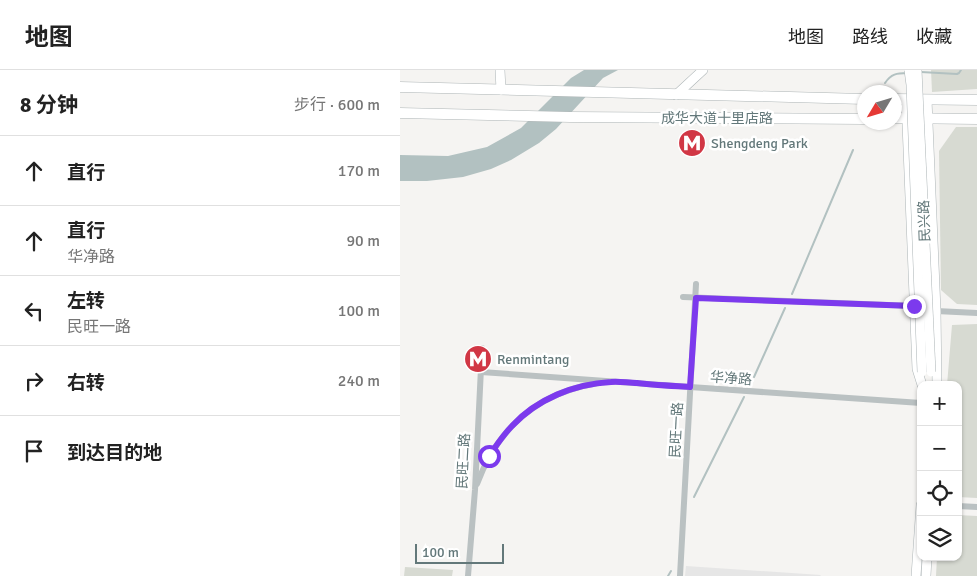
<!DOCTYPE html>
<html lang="zh">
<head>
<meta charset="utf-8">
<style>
	body { margin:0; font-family:Signika,"Noto Sans SC",sans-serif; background:#f2f2f2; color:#222 }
	.controls { position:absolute; right:15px; bottom:15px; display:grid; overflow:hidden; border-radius:10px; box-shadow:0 1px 4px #0004 }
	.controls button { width:45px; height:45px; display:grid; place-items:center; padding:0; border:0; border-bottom:1px solid #e0e0e0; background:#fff; color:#222; font:25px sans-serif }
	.compass { position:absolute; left:457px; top:15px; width:45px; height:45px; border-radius:50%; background:#fff; box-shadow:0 1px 4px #0004; rotate:232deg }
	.scale { position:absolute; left:15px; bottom:12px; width:89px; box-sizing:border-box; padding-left:5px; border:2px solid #63787a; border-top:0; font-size:14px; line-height:18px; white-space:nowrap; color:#63787a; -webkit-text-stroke:4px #fff; paint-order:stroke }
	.stop { position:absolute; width:15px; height:15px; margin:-11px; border:4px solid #7c3aed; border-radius:50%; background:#fff }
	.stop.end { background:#7c3aed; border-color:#fff; box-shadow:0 1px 5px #0008 }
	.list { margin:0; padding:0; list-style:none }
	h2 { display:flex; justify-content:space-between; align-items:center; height:65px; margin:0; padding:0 20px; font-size:21px }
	h2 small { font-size:16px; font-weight:400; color:#767676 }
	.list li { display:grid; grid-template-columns:32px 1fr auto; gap:15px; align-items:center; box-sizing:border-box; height:70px; padding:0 20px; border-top:1px solid #e0e0e0 }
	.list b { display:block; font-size:19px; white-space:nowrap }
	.list p { margin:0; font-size:16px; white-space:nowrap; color:#767676 }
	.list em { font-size:16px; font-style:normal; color:#767676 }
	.icon { flex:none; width:28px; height:28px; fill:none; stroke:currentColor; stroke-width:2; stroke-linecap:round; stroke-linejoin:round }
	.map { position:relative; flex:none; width:577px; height:506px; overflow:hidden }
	header { display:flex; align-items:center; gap:30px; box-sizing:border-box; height:70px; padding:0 25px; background:#fff; border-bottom:1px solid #e0e0e0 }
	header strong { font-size:24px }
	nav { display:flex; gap:28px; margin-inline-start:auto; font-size:18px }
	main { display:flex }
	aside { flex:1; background:#fff }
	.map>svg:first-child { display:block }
	.built { fill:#e6e6e6 }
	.green { fill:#d7dad2 }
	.water { fill:#b2c1c1 }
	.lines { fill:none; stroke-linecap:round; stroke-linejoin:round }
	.stream { stroke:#b2c1c1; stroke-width:2 }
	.secondary-casing { stroke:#adb5b7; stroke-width:10 }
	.primary-casing { stroke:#aeb5b6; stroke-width:11 }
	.street { stroke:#bac1c2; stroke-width:6 }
	.secondary { stroke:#fff; stroke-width:9 }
	.primary { stroke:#fff; stroke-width:10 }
	.secondary-bridge-casing { stroke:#adb5b7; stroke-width:10; stroke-linecap:butt }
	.secondary-bridge { stroke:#fff; stroke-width:9 }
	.route { stroke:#7c3aed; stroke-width:6 }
	.labels { text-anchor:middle; stroke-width:5; stroke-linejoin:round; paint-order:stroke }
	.street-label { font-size:14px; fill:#63787a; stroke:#fff }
	.poi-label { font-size:14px; fill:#63787a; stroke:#fff; text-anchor:start }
</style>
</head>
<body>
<header>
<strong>地图</strong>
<nav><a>地图</a><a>路线</a><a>收藏</a></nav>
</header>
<main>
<aside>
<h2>8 分钟<small>步行 · 600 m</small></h2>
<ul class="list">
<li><svg class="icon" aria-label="ahead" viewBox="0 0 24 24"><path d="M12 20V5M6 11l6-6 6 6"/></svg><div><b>直行</b></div><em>170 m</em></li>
<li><svg class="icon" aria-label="ahead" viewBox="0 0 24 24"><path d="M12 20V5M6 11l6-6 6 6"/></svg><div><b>直行</b><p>华净路</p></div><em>90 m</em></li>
<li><svg class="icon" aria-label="left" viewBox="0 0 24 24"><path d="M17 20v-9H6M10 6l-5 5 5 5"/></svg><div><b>左转</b><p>民旺一路</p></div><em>100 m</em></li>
<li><svg class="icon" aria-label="right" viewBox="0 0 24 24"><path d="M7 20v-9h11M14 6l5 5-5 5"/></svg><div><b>右转</b></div><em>240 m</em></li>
<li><svg class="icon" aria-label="arrive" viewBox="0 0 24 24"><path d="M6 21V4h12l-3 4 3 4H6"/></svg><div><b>到达目的地</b></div></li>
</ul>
</aside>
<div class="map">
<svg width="577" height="506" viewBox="0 0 577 506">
	<rect width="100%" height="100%" fill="#f5f4f2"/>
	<!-- built -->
	<path class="built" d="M286,496L421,505L420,506H285Z"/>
	<!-- green -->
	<g class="green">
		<path d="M531,0H577V19L532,22Z"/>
		<path d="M556,57H577V235L557,234L541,220L539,81Z"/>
		<path d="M577,254V428L558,427V315H547L552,255Z"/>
		<path d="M558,445L577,446V506H536L537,487H558Z"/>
		<path d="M5,497L53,500L52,506H4Z"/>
	</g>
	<!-- water -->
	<path class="water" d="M184,0H218L203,8L156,59L139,73L111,90L91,99L63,107L27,111H0V85L48,86L87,77L121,58L171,8Z"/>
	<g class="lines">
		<!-- stream -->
		<g class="stream">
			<path d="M521,2L557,4L559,3L561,0"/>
			<path d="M485,13C491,4 497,3 507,3"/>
			<path d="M392,224L453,80"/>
			<path d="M354,307L385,238"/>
			<path d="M294,427L344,327"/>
			<path d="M268,506L271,501"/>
		</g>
		<!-- secondary casing -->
		<g class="secondary-casing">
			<g id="secondary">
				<path d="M100,0L101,20"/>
				<path d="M276,25L303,0"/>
				<path d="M506,29L517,299L522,315"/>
				<path d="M527,30L536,241L537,315"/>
				<path d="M516,506L521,435"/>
				<path d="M526,506L527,487"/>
			</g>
		</g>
		<!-- primary casing -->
		<g class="primary-casing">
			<g id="primary">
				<path d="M0,17L464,29"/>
				<path d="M494,29L577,30"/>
				<path d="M0,43L170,47L464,49"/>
				<path d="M494,48L577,49"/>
			</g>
		</g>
		<!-- street -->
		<g class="street">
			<path d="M283,227L514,236"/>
			<path d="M536,241L577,243"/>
			<path d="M81,302L290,317L521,333"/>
			<path d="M77,414C98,357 139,322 199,313"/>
			<path d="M558,436L577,437"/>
			<path d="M68,506L75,420L82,278"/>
			<path d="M280,506L296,214"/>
		</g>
		<!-- secondary -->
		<use href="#secondary" class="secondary"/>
		<!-- primary -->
		<use href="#primary" class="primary"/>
		<!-- secondary-bridge casing -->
		<g class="secondary-bridge-casing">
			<g id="secondary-bridge">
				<path d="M509,0L511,15L522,302"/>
				<path d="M517,0L531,302"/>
			</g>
		</g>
		<!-- secondary-bridge -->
		<use href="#secondary-bridge" class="secondary-bridge"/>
	</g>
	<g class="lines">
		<!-- route -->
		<path class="route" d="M89,386C96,376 103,365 112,356C137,329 174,314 211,312C219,311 228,313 237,313C255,315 273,316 290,317L296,228L514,236"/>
	</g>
	<!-- icons -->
	<defs>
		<g id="metro-disc" transform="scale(1.4375)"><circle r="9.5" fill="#d13745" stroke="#fff"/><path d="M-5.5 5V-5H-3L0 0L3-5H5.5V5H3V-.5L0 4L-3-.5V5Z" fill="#fff"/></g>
	</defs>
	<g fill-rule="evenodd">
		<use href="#metro-disc" x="292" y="73"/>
		<use href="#metro-disc" x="78" y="289"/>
	</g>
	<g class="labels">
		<!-- street labels -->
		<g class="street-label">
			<text x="317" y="53">成华大道十里店路</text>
			<text transform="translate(524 151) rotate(-92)" y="5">民兴路</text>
			<text transform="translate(331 308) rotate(4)" y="5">华净路</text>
			<text transform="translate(276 360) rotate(-87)" y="5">民旺一路</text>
			<text transform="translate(63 391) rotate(-87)" y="5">民旺二路</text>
		</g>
		<!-- poi labels -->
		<g class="poi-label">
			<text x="311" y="78">Shengdeng Park</text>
			<text x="97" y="294">Renmintang</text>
		</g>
	</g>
</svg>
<div class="controls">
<button>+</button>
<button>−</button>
<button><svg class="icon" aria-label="locate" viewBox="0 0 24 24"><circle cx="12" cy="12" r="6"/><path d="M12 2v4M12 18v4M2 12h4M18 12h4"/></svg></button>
<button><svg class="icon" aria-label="layers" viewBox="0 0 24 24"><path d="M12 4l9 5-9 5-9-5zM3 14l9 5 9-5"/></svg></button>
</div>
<svg class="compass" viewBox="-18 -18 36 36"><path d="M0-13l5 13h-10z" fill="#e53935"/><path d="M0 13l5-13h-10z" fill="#767676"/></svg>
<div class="scale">100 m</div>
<div class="stop" style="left:89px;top:386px"></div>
<div class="stop end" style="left:514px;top:236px"></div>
</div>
</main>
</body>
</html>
